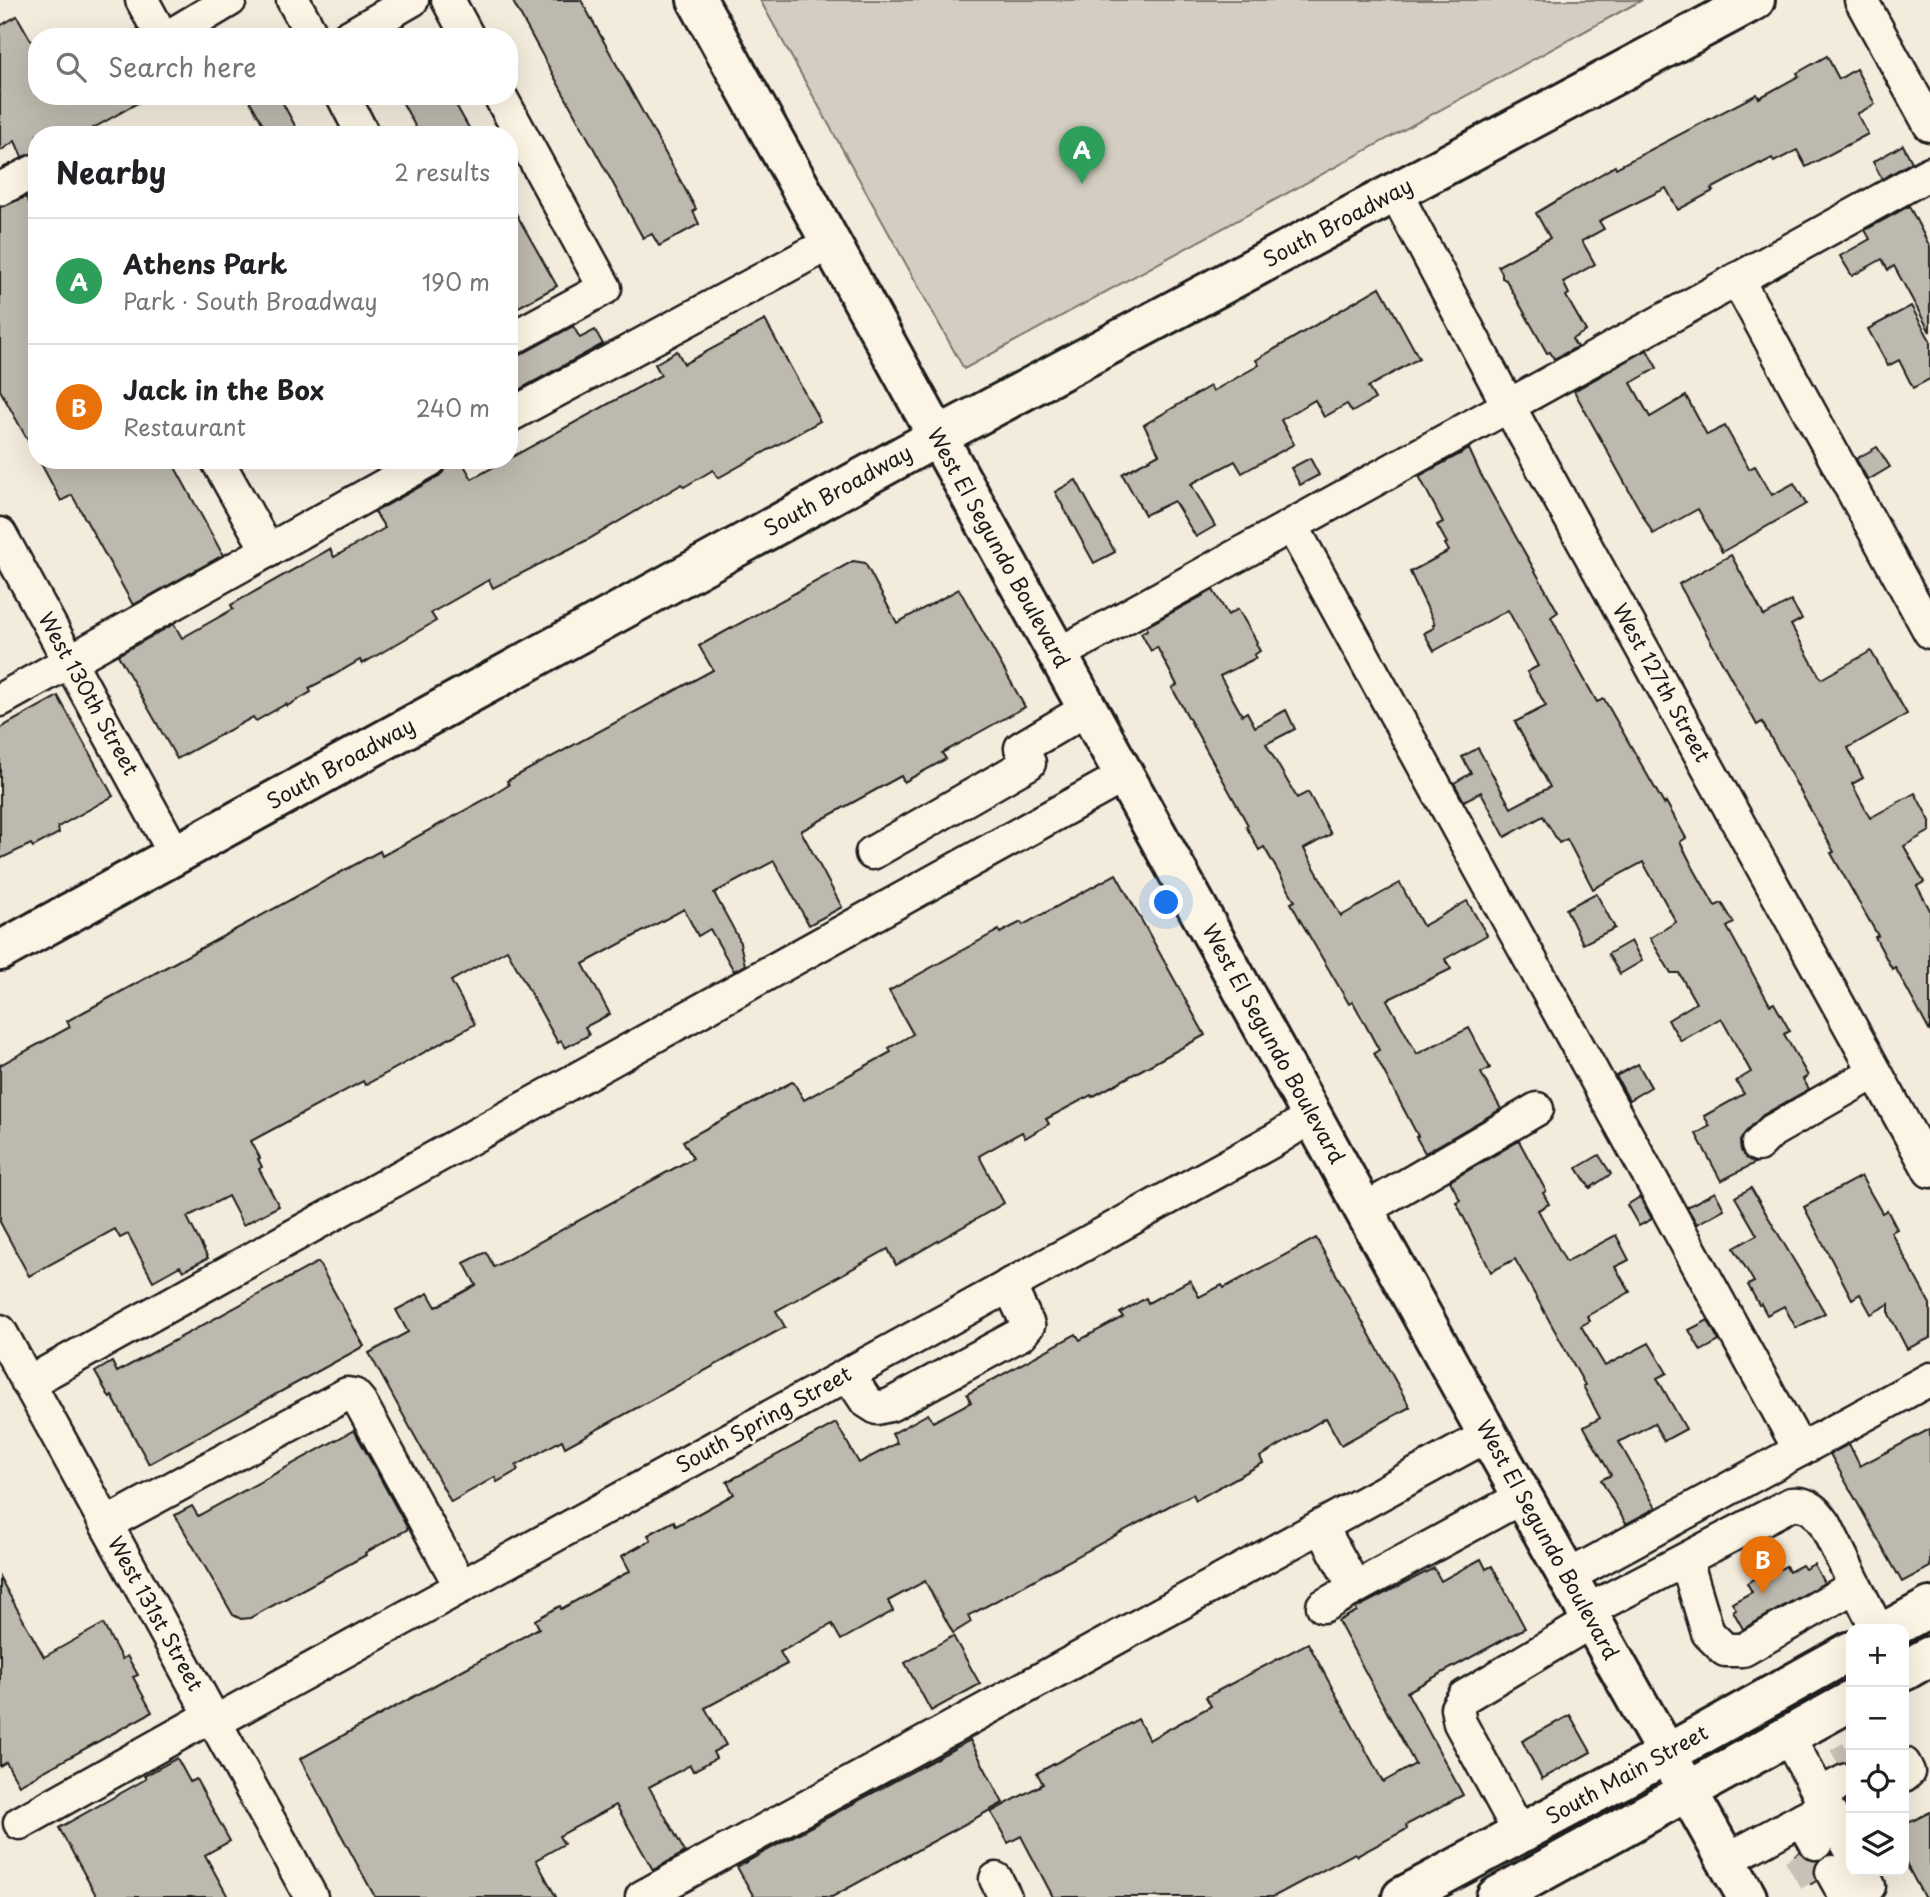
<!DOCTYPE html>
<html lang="en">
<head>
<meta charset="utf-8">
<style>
	body { margin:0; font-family:"Playpen Sans",sans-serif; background:#f6f6f6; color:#202124 }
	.controls { position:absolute; right:21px; bottom:21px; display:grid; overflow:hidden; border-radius:14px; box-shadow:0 7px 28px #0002 }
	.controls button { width:63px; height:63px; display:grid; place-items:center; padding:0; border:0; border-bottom:2px solid #e0e0e0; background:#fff; color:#202124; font:35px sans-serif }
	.you { position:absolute; left:1167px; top:903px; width:24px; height:24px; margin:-18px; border:5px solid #fff; border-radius:50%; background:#1a73e8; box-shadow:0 0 0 10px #1a73e833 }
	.badge { display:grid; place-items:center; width:46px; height:46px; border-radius:50%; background:#0f766e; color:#fff; font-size:23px; font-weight:700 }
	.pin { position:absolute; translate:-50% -58px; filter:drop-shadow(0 2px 4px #0008) }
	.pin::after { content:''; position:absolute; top:37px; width:24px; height:21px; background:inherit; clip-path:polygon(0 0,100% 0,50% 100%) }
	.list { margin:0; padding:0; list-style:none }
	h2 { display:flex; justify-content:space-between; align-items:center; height:91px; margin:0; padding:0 28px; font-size:30px }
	h2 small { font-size:23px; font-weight:400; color:#757577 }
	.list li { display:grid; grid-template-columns:46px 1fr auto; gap:21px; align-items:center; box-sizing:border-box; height:126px; padding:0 28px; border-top:2px solid #e0e0e0 }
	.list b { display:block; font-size:26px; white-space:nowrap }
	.list p { margin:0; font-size:23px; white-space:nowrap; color:#757577 }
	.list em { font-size:23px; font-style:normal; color:#757577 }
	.icon { flex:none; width:38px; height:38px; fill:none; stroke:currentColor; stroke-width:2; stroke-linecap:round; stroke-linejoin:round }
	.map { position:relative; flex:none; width:1930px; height:1897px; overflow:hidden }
	.search { position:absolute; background:#fff; box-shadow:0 7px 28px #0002; left:28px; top:28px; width:490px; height:77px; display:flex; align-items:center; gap:18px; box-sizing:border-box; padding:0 24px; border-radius:28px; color:#757577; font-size:26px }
	.panel { position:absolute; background:#fff; box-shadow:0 7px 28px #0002; left:28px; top:126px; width:490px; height:343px; border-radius:28px }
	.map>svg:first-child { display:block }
	.green { fill:#d3cec1; stroke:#78756e; stroke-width:2 }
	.building { fill:#beb9ae; stroke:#1c1c1c; stroke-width:2 }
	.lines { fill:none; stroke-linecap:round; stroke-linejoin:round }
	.minor-tunnel { stroke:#c8c2b6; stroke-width:32; stroke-dasharray:32 16; stroke-linecap:butt }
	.minor-casing { stroke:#1c1c1c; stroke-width:37 }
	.major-casing { stroke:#1c1c1c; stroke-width:44 }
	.minor { stroke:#fcf5e5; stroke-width:32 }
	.major { stroke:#fcf5e5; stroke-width:38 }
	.labels { text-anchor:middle; stroke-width:6; stroke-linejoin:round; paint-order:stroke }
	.street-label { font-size:21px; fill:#1c1c1c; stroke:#fcf5e5 }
</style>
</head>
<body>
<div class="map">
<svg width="1930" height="1897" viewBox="0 0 1930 1897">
	<rect width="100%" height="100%" fill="#f3ecdd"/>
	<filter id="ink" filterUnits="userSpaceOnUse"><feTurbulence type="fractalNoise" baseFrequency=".0143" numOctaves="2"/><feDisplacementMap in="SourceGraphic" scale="14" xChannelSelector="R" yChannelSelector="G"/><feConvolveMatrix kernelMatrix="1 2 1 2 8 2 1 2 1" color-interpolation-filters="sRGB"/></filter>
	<g filter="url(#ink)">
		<!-- green -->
		<path class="green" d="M760,0H1642L964,369Z"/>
		<!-- building -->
		<g class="building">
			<path d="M512,0H581L696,209L693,211L699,224L659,246L652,234L643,238Z"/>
			<path d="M17,16L37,51V96H150L81,135H37V152L22,157L15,141L0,151V26Z"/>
			<path d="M1827,56L1839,79L1856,69L1875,104L1857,114L1868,134L1806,167L1797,150L1774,162L1772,158L1761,164L1760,163L1711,189L1713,191L1678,210L1666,188L1599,221L1604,229L1582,241L1595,264L1563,282L1569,294L1566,296L1586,331L1572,339L1577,347L1554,359L1550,352L1547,353L1506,280L1502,278V273L1498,266L1550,238L1536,213L1615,166L1616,168L1757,94L1759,98L1799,76L1797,73Z"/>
			<path d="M247,96H279L300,135H269Z"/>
			<path d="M399,96H451L473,135H420Z"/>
			<path d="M1903,145L1912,162L1882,179L1873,162Z"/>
			<path d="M26,197L37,217V457L0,390V207Z"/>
			<path d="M509,201L557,286L517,308L509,295Z"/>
			<path d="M1909,206L1930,247V332L1894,266L1888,270L1882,259L1852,276L1840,256L1870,239L1865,230Z"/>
			<path d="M1380,287L1419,358L1368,387L1375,399L1352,412L1347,404L1324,417L1315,400L1281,420L1294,444L1242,473L1235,461L1191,484L1215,526L1196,537L1174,501L1145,515L1122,474L1159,454L1144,425L1210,386L1213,391L1254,368L1259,365L1256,360Z"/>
			<path d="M1911,306L1930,340V379L1913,388L1899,360L1888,366L1868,329Z"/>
			<path d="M765,320L820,421L718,478L713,470L684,487L682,484L589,539L493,588L489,580L431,613L436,621L386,650L362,664L360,660L334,675L309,688L311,692L287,706L286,704L256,721L253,717L177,759L118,655L174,624L182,638L233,609L231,605L330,549L334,557L385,528L375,512L439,476L446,469L448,460H461L472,479L661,375L655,364L677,351L684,364Z"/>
			<path d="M573,326L580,338L595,330L603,344L515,392L509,381V358L518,356Z"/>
			<path d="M1647,350L1657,368L1631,383L1650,417L1686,396L1707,435L1725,426L1749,469L1755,466L1772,495L1794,483L1806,504L1722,552L1698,509L1653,534L1574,391Z"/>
			<path d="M1877,447L1890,467L1868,480L1856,459Z"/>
			<path d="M1469,449L1480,473L1558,612L1551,617L1579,670L1597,702L1604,699L1664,804L1666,802L1686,838L1680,842L1695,871L1715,906L1722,903L1734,923L1727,927L1770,1005L1774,1003L1790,1031L1784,1034L1808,1076L1803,1079L1809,1089L1763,1115L1745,1133L1740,1141L1741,1150L1746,1158L1755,1163L1721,1181L1696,1134L1710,1126L1704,1116L1744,1094L1736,1081L1751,1072L1721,1018L1681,1041L1668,1020L1696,1003L1679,973H1671L1650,938L1676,922L1643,862L1593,889L1567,839L1559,843L1543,816L1505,837L1481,792L1464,801L1454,783L1471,773L1462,757L1478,748L1511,808L1550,787L1515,722L1546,706L1527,672L1538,666L1508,610L1434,651L1424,633L1434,628L1433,625L1435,624L1410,572L1449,551L1445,544L1447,543L1437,525L1443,522L1419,476Z"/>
			<path d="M1310,458L1319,475L1300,485L1291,468Z"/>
			<path d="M39,460H171L223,555L133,605L72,495L61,501Z"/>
			<path d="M1076,480L1115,552L1094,563L1055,492Z"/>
			<path d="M1731,555L1764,616L1791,601L1802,619L1791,625L1821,679L1871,651L1907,714L1848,748L1863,778L1852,784L1870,818L1915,793L1930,821V831L1904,846L1924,882L1917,886L1930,910V1032L1895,967L1892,969L1875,937L1878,936L1831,853L1834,852L1762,722L1757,725L1679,584Z"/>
			<path d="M853,561L865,563L897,623L959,589L1025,707L942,753L946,759L904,782L901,776L801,831L842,907L809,925L774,861L714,893L739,939L745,965L734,971L710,929L698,936L684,909L583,964L610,1014L585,1027L589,1035L565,1048L561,1041L558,1043L507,950L451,981L475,1024L365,1085L363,1081L251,1141L260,1158L258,1159L262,1167L259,1169L279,1206L243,1225L228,1196L187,1217L208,1258L183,1271L180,1266L153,1281L128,1234L120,1238L115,1229L29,1276L0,1222V1065L70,1027L67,1021L380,851L382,856L493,795L509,785L507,781L713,670L699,646Z"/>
			<path d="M1213,590L1228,615L1238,609L1257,642L1256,644L1260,651L1254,655L1256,658L1220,676L1242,715L1247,712L1255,727L1286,710L1295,729L1266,744L1297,798L1308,792L1331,834L1304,849L1341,916L1400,883L1423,926L1467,901L1487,935L1445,959L1451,969L1387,1000L1417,1054L1469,1028L1490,1068L1481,1073L1501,1109L1425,1153L1416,1137L1418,1136L1374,1053L1379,1050L1353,1002L1349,1004L1300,920L1291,903L1295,901L1264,847L1259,850L1246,826L1248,825L1172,688L1177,685L1157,647L1151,651L1141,633L1147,630V626Z"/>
			<path d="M58,696L113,796L58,827L59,833L33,847L31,844L0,859V728Z"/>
			<path d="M1116,874L1205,1035L1092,1097L1091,1095L1046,1119L1049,1124L1025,1138L1022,1132L979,1156L1004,1203L896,1265L888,1249L776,1311L785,1327L565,1447L562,1440L516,1466L518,1470L497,1482L495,1477L451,1502L369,1353L408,1332L396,1310L428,1293L436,1307L476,1285L464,1263L486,1252L494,1267L693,1158L683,1141L792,1082L794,1083L804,1100L891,1052L889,1048L913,1034L889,991L999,930L1000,933L1021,922L1023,925Z"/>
			<path d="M1596,893L1615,928L1583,944L1566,909Z"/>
			<path d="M1631,941L1642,961L1620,974L1608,954Z"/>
			<path d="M1638,1064L1651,1087L1629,1100L1616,1076Z"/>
			<path d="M1519,1141L1546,1191L1543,1193L1549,1204L1538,1210L1566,1262L1616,1235L1629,1260L1615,1267L1630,1292L1587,1316L1590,1321L1581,1326L1605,1366L1649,1343L1667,1373L1657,1378L1686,1429L1664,1441L1654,1423L1619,1442L1656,1508L1626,1524L1601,1480L1611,1475L1584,1427L1600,1418L1583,1386L1585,1385L1515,1259L1491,1272L1456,1202L1460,1200L1450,1181Z"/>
			<path d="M1599,1155L1611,1174L1590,1188L1577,1168Z"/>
			<path d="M1861,1176L1882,1213L1887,1210L1897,1229L1891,1232L1930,1304V1338L1907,1349L1889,1314V1304L1871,1314L1860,1294L1852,1299L1804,1207Z"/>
			<path d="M1751,1188L1825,1313L1796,1328L1784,1306L1767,1315L1761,1304L1759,1305L1748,1285L1754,1282L1734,1248L1757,1235L1735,1197Z"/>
			<path d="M1715,1192L1724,1209L1697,1224L1687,1207Z"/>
			<path d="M1640,1197L1652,1219L1639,1226L1627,1205Z"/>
			<path d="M1316,1238L1410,1407L1341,1445L1326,1418L1260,1457L1263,1463L1196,1500L1193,1494L1171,1505L968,1616L971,1622L953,1633L925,1581L888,1601L893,1611L841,1640L832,1624L780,1652L787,1664L705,1708L726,1745L713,1752L716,1758L693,1771L690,1765L649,1787L685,1852L653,1870L616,1805L559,1836L564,1844L536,1860L556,1897H375L300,1759L539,1628L535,1620L560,1606L561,1609L630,1571L622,1556L651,1540L648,1535L674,1521L676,1526L734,1494L727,1482L836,1423L859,1463L897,1443L892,1434L928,1414L933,1422L971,1402L967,1394L1076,1334L1080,1340L1123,1317L1120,1313L1146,1298L1148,1303L1190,1280L1199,1297L1222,1285L1224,1288Z"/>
			<path d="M318,1262L364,1346L149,1464L112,1396L110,1398L95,1372L112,1362L117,1372Z"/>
			<path d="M1708,1320L1719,1341L1701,1351L1689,1330Z"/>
			<path d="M1930,1429V1567L1902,1582L1830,1454L1849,1444L1860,1466Z"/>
			<path d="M354,1430L408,1529L365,1553L366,1555L250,1618L241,1619L233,1615L175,1515L192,1506L198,1516Z"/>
			<path d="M1481,1559L1486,1569L1492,1566L1525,1628L1407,1692L1463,1795L1406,1825L1407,1829L1357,1856L1355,1853L1273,1897H1053L1021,1836L1008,1843L991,1812L1043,1784L1037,1773L1138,1719L1149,1740L1211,1706L1206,1697L1308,1643L1383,1782L1415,1764L1338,1621L1357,1611L1356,1608L1364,1604L1434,1568L1441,1581Z"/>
			<path d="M1814,1564L1824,1583L1743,1629L1733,1611L1736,1609L1732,1603L1752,1592L1747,1583L1766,1572L1768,1576L1786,1566L1789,1572L1802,1565L1805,1569Z"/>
			<path d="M0,1578L44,1657L103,1624L122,1659L127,1656L138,1675L133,1677L152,1712L19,1785L6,1762L0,1766Z"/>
			<path d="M953,1636L980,1684L931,1711L905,1663Z"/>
			<path d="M1570,1715L1591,1752L1542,1779L1522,1741Z"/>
			<path d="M970,1740L1003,1803L832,1897H754L737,1867Z"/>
			<path d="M177,1758L190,1782L196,1779L230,1841L205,1855L228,1897H97L59,1828L146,1779L144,1776Z"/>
			<path d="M1930,1812V1897H1924L1904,1860V1825Z"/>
			<path d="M1800,1852L1808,1859L1818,1861L1814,1871L1816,1881L1811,1884L1795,1855Z"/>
		</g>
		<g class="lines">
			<!-- minor-tunnel -->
			<g class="minor-tunnel">
				<path d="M1838,1764L1851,1757"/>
				<path d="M1799,1853L1815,1881"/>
			</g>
			<!-- minor casing -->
			<g class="minor-casing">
				<g id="minor">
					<path d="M142,0L162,37"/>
					<path d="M293,0L313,37"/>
					<path d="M448,0L468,37"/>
					<path d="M1861,0L1930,125"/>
					<path d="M168,37L230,0"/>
					<path d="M348,37L412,0"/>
					<path d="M343,96L363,135"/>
					<path d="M500,96L605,288L509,340"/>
					<path d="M0,189L37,170"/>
					<path d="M1395,192L1508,405L1930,1171"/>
					<path d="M1737,279L1930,632"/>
					<path d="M509,416L830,243"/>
					<path d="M217,460L268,551"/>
					<path d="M1292,526L1800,1450"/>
					<path d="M0,534L175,854"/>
					<path d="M1057,655L1930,173"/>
					<path d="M0,700L430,460"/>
					<path d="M872,853L1029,763L1021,748L1087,709"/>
					<path d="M1758,1145L1772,1131L1875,1072"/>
					<path d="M1364,1210L1537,1109"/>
					<path d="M0,1331L311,1897"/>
					<path d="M848,1374L866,1401L877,1408L890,1405L1021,1334L1028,1325L1009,1285"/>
					<path d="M28,1383L1124,776"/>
					<path d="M106,1524L347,1394L354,1395L360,1402L461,1587"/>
					<path d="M1321,1526L1355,1588L1522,1497"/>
					<path d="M1686,1560L1708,1633L1725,1650H1743L1855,1586"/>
					<path d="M1567,1577L1930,1379"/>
					<path d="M1323,1606L1355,1588"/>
					<path d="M1587,1611L1791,1504C1808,1502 1816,1511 1825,1524L1877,1629"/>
					<path d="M215,1722L1276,1139L1312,1116"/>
					<path d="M1788,1736L1826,1806"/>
					<path d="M1904,1764L1908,1772L1904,1775"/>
					<path d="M1820,1794L1847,1780"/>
					<path d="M1802,1819L1816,1843"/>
					<path d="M20,1823L211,1716"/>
					<path d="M1520,1833L1460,1723L1457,1708L1464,1697L1592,1621"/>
					<path d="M1727,1860L1826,1806L1851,1852"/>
					<path d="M1832,1872L1846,1897"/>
					<path d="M996,1879L1005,1897"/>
					<path d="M642,1897L1488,1435"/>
					<path d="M1849,1897L1869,1886L1861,1871"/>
				</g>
			</g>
			<!-- major casing -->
			<g class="major-casing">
				<g id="major">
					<path d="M697,0L1488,1435L1747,1897"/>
					<path d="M0,951L937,437L1755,0"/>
					<path d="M1890,1629L1930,1607"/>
					<path d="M1904,1671L1930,1656"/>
					<path d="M1402,1897L1631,1774L1851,1651"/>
					<path d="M1496,1897L1851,1701"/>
				</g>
			</g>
			<!-- minor -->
			<use href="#minor" class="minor"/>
			<!-- major -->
			<use href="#major" class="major"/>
		</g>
	</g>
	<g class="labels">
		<!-- street labels -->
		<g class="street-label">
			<text transform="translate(1338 223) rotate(-28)" y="7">South Broadway</text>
			<text transform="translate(838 491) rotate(-29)" y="7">South Broadway</text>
			<text transform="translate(998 548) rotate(61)" y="7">West El Segundo Boulevard</text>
			<text transform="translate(1661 683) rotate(61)" y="7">West 127th Street</text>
			<text transform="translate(88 694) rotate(61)" y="7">West 130th Street</text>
			<text transform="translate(341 764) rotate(-29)" y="7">South Broadway</text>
			<text transform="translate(1273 1044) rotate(61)" y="7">West El Segundo Boulevard</text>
			<text transform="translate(764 1420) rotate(-29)" y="7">South Spring Street</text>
			<text transform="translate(1547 1540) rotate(61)" y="7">West El Segundo Boulevard</text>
			<text transform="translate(155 1614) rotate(61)" y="7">West 131st Street</text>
			<text transform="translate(1627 1775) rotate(-29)" y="7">South Main Street</text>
		</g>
	</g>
</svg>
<div class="controls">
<button>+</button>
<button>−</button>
<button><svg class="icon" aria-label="locate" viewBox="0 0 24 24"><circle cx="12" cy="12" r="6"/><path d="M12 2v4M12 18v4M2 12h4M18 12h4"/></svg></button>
<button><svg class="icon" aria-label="layers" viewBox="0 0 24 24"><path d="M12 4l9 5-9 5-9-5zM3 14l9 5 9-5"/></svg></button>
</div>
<div class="you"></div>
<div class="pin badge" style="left:1082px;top:184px;background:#2e9e5b">A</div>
<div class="pin badge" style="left:1763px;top:1594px;background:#e8710a">B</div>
<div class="search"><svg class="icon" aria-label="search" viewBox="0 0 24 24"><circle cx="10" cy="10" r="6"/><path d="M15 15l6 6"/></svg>Search here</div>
<section class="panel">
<h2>Nearby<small>2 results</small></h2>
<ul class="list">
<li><span class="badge" style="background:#2e9e5b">A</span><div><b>Athens Park</b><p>Park · South Broadway</p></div><em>190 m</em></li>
<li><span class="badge" style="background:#e8710a">B</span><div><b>Jack in the Box</b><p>Restaurant</p></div><em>240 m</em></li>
</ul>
</section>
</div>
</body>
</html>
